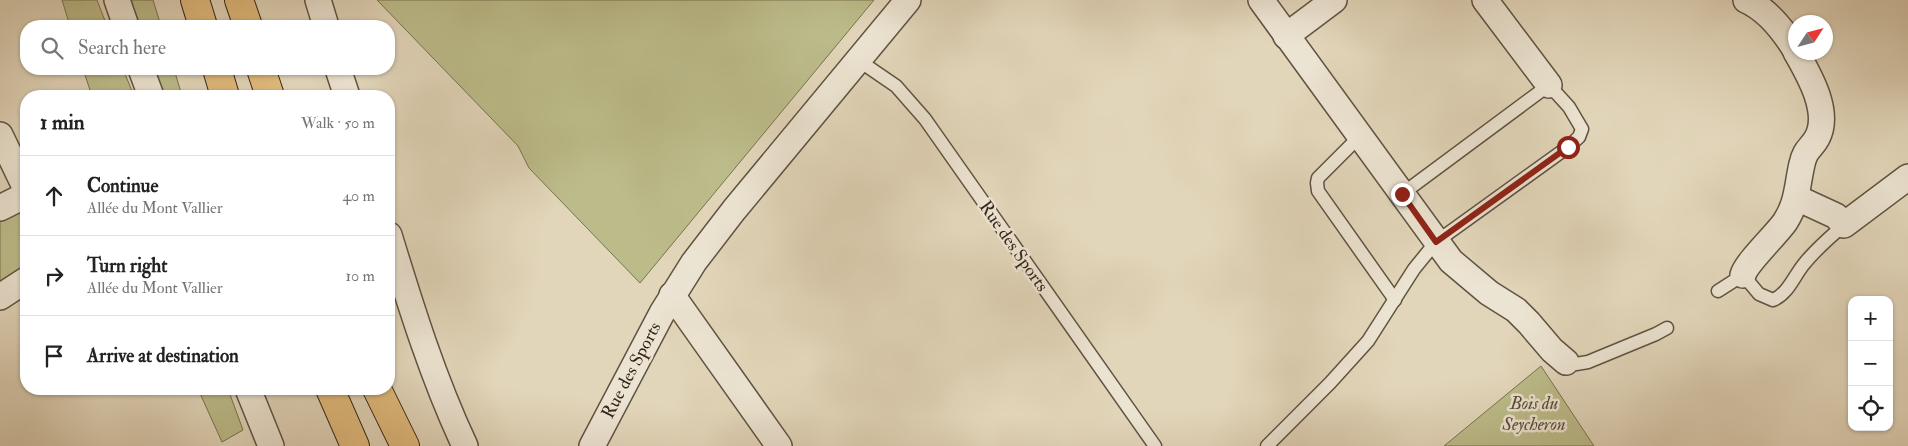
<!DOCTYPE html>
<html lang="en">
<head>
<meta charset="utf-8">
<style>
	body { margin:0; font-family:"IM FELL Double Pica",serif; background:#f2f2f2; color:#222 }
	.controls { position:absolute; right:15px; bottom:15px; display:grid; overflow:hidden; border-radius:10px; box-shadow:0 1px 4px #0004 }
	.controls button { width:45px; height:45px; display:grid; place-items:center; padding:0; border:0; border-bottom:1px solid #e0e0e0; background:#fff; color:#222; font:25px sans-serif }
	.compass { position:absolute; left:1788px; top:15px; width:45px; height:45px; border-radius:50%; background:#fff; box-shadow:0 1px 4px #0004; rotate:54deg }
	.stop { position:absolute; width:15px; height:15px; margin:-11px; border:4px solid #8f2418; border-radius:50%; background:#fff }
	.stop.end { background:#8f2418; border-color:#fff; box-shadow:0 1px 5px #0008 }
	.list { margin:0; padding:0; list-style:none }
	h2 { display:flex; justify-content:space-between; align-items:center; height:65px; margin:0; padding:0 20px; font-size:21px }
	h2 small { font-size:16px; font-weight:400; color:#767676 }
	.list li { display:grid; grid-template-columns:32px 1fr auto; gap:15px; align-items:center; box-sizing:border-box; height:80px; padding:0 20px; border-top:1px solid #e0e0e0 }
	.list b { display:block; font-size:19px; white-space:nowrap }
	.list p { margin:0; font-size:16px; white-space:nowrap; color:#767676 }
	.list em { font-size:16px; font-style:normal; color:#767676 }
	.icon { flex:none; width:28px; height:28px; fill:none; stroke:currentColor; stroke-width:2; stroke-linecap:round; stroke-linejoin:round }
	.map { position:relative; flex:none; width:1908px; height:446px; overflow:hidden }
	.search { position:absolute; background:#fff; box-shadow:0 1px 4px #0004; left:20px; top:20px; width:375px; height:55px; display:flex; align-items:center; gap:12px; box-sizing:border-box; padding:0 18px; border-radius:20px; color:#767676; font-size:19px }
	.panel { position:absolute; background:#fff; box-shadow:0 1px 4px #0004; left:20px; top:90px; width:375px; height:305px; border-radius:20px }
	.map>svg:first-child { display:block }
	.green { fill:#bcbc8a; stroke:#787252 }
	.lines { fill:none; stroke-linecap:round; stroke-linejoin:round }
	.lane-casing { stroke:#605343; stroke-width:15 }
	.street-casing { stroke:#605343; stroke-width:28 }
	.highway-casing { stroke:#35271b; stroke-width:30 }
	.lane { stroke:#ece4d2; stroke-width:12 }
	.street { stroke:#ece4d2; stroke-width:25 }
	.highway { stroke:#e1bb7d; stroke-width:28 }
	.route { stroke:#8f2418; stroke-width:6 }
	.labels { text-anchor:middle; stroke-width:5; stroke-linejoin:round; paint-order:stroke }
	.street-label { font-size:18px; fill:#35271b; stroke:#ece4d2 }
	.park-label { font-size:18px; font-style:italic; fill:#574c37; stroke:#ece4d2 }
</style>
</head>
<body>
<div class="map">
<svg width="1908" height="446" viewBox="0 0 1908 446">
	<rect width="100%" height="100%" fill="#e2d6ba"/>
	<filter id="stains"><feTurbulence type="fractalNoise" baseFrequency=".004" numOctaves="4"/><feColorMatrix values="0 0 0 0 .2 0 0 0 0 .09 0 0 0 0 .02 0 0 0 .5 -.17"/></filter>
	<radialGradient id="worn" r=".72"><stop offset=".6" stop-color="#630" stop-opacity="0"/><stop offset="1" stop-color="#630" stop-opacity=".3"/></radialGradient>
	<!-- green -->
	<g class="green">
		<path d="M62,0H97L107,26H70Z"/>
		<path d="M131,0H153L161,26H140Z"/>
		<path d="M377,0H874L640,283L529,168L518,146Z"/>
		<path d="M83,69H123L134,96H92Z"/>
		<path d="M154,69H174L182,96H164Z"/>
		<path d="M19,212L26,220V274L0,291V217Z"/>
		<path d="M1541,366L1594,446H1444Z"/>
		<path d="M198,389H228L243,430L222,442Z"/>
	</g>
	<g class="lines">
		<!-- lane casing -->
		<g class="lane-casing">
			<g id="lane">
				<path d="M858,60L896,86L925,119L1155,446"/>
				<path d="M1360,136L1318,178L1317,183L1318,191L1395,300"/>
				<path d="M1718,291L1743,275L1759,294L1773,300C1788,294 1794,276 1804,264C1816,249 1830,237 1844,225"/>
				<path d="M1566,362L1576,364L1588,362L1656,334L1667,328"/>
				<path d="M1267,446L1330,383L1368,341L1414,269L1436,242L1568,147L1579,137L1582,129L1569,107L1549,85L1402,194"/>
			</g>
		</g>
		<!-- street casing -->
		<g class="street-casing">
			<g id="street">
				<path d="M117,0L126,26"/>
				<path d="M318,0L326,26"/>
				<path d="M1261,0L1451,261L1489,293L1516,310L1529,323L1552,350L1566,362"/>
				<path d="M1485,0L1549,85"/>
				<path d="M1746,0C1768,10 1784,31 1796,51"/>
				<path d="M1286,36L1334,0"/>
				<path d="M141,69L151,96"/>
				<path d="M338,69L347,96"/>
				<path d="M0,135L26,189"/>
				<path d="M1797,198L1836,216L1844,225L1908,177"/>
				<path d="M0,208L26,195"/>
				<path d="M389,235C411,307 433,378 465,446"/>
				<path d="M1743,275C1746,263 1776,235 1785,222C1798,202 1797,185 1802,164C1805,149 1811,149 1817,138C1831,112 1809,75 1796,52"/>
				<path d="M672,295L779,446"/>
				<path d="M0,297L26,280"/>
				<path d="M248,389L271,446"/>
				<path d="M592,446L662,313L694,262L734,210L908,0"/>
			</g>
		</g>
		<!-- highway casing -->
		<g class="highway-casing">
			<g id="highway">
				<path d="M195,0L203,26"/>
				<path d="M239,0L248,26"/>
				<path d="M217,69L225,96"/>
				<path d="M261,69L270,96"/>
				<path d="M330,389L355,446"/>
				<path d="M377,389L405,446"/>
			</g>
		</g>
		<!-- lane -->
		<use href="#lane" class="lane"/>
		<!-- street -->
		<use href="#street" class="street"/>
		<!-- highway -->
		<use href="#highway" class="highway"/>
	</g>
	<g class="lines">
		<!-- route -->
		<path class="route" d="M1402,194L1436,242L1568,147"/>
	</g>
	<g class="labels">
		<!-- street labels -->
		<g class="street-label">
			<text transform="translate(1014 246) rotate(55)" y="6">Rue des Sports</text>
			<text transform="translate(631 370) rotate(-62)" y="6">Rue des Sports</text>
		</g>
		<!-- park labels -->
		<g class="park-label">
			<text x="1534" y="409">Bois du<tspan x="1534" dy="21">Seycheron</tspan></text>
		</g>
	</g>
	<rect width="100%" height="100%" filter="url(#stains)"/>
	<rect width="100%" height="100%" fill="url(#worn)"/>
</svg>
<div class="controls">
<button>+</button>
<button>−</button>
<button><svg class="icon" aria-label="locate" viewBox="0 0 24 24"><circle cx="12" cy="12" r="6"/><path d="M12 2v4M12 18v4M2 12h4M18 12h4"/></svg></button>
</div>
<svg class="compass" viewBox="-18 -18 36 36"><path d="M0-13l5 13h-10z" fill="#e53935"/><path d="M0 13l5-13h-10z" fill="#767676"/></svg>
<div class="stop" style="left:1568px;top:147px"></div>
<div class="stop end" style="left:1402px;top:194px"></div>
<div class="search"><svg class="icon" aria-label="search" viewBox="0 0 24 24"><circle cx="10" cy="10" r="6"/><path d="M15 15l6 6"/></svg>Search here</div>
<section class="panel">
<h2>1 min<small>Walk · 50 m</small></h2>
<ul class="list">
<li><svg class="icon" aria-label="ahead" viewBox="0 0 24 24"><path d="M12 20V5M6 11l6-6 6 6"/></svg><div><b>Continue</b><p>Allée du Mont Vallier</p></div><em>40 m</em></li>
<li><svg class="icon" aria-label="right" viewBox="0 0 24 24"><path d="M7 20v-9h11M14 6l5 5-5 5"/></svg><div><b>Turn right</b><p>Allée du Mont Vallier</p></div><em>10 m</em></li>
<li><svg class="icon" aria-label="arrive" viewBox="0 0 24 24"><path d="M6 21V4h12l-3 4 3 4H6"/></svg><div><b>Arrive at destination</b></div></li>
</ul>
</section>
</div>
</body>
</html>
